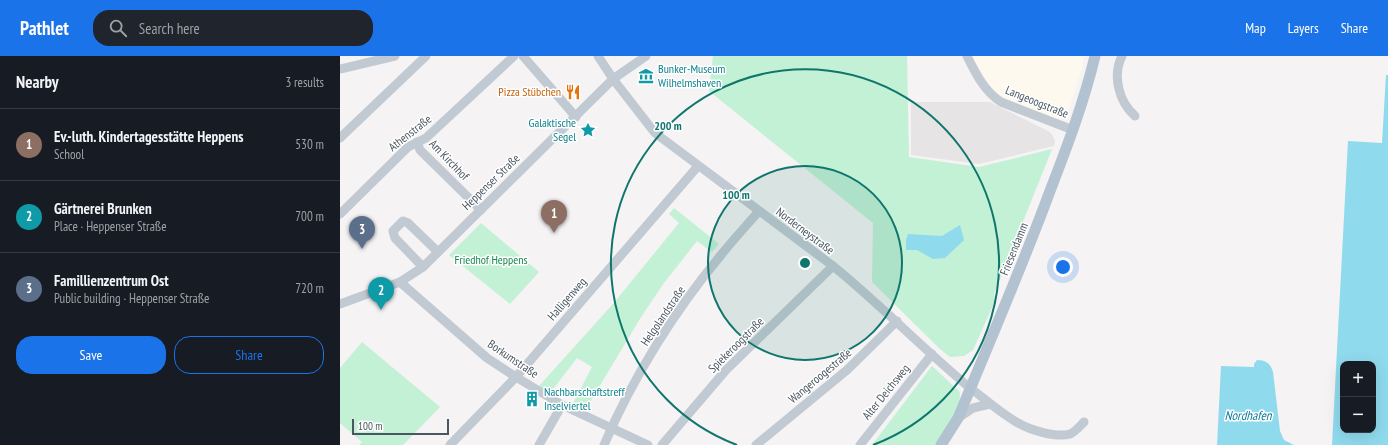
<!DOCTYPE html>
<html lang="en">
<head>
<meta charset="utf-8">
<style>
	body { margin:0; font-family:"PT Sans Narrow",sans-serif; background:#20242c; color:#f1f3f6 }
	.controls { position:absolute; right:12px; bottom:12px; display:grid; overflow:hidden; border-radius:8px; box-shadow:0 4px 16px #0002 }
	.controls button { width:36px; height:36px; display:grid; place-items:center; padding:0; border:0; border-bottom:1px solid #363941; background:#171b24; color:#f1f3f6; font:20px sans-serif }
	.scale { position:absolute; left:12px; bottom:10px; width:97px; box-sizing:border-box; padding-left:4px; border:2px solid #4a5661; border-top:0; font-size:11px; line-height:14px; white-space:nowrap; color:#4a5661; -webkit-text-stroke:3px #fff; paint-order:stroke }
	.you { position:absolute; left:723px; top:211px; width:14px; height:14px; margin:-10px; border:3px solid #fff; border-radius:50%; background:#1a73e8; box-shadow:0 0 0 6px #1a73e833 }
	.badge { display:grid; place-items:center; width:26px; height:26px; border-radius:50%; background:#1a73e8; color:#fff; font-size:13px; font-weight:700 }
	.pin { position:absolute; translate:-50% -33px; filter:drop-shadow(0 1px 2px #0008) }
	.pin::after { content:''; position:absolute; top:21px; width:14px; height:12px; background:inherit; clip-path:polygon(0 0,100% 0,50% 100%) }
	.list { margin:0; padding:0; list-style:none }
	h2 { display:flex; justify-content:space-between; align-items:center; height:52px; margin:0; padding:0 16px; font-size:17px }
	h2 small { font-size:13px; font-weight:400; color:#9ea1a6 }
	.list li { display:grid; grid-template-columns:26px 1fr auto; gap:12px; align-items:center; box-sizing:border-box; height:72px; padding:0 16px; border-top:1px solid #363941 }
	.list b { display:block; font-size:15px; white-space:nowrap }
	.list p { margin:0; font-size:13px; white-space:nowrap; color:#9ea1a6 }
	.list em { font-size:13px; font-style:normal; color:#9ea1a6 }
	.actions { display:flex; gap:8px; padding:12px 16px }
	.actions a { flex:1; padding:9px 0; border:1px solid #1a73e8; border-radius:16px; text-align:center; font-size:14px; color:#1a73e8 }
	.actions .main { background:#1a73e8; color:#fff }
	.icon { flex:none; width:22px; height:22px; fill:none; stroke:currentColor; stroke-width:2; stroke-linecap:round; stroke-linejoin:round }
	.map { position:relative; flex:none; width:1048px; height:389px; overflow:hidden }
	header { display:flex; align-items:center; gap:24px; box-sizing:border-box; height:56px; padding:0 20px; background:#1a73e8; color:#fff }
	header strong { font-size:19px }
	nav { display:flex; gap:22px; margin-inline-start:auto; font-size:14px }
	.search { width:280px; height:36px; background:#20242c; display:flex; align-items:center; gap:10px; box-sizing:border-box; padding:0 14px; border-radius:16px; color:#9ea1a6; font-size:15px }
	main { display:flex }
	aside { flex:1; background:#171b24 }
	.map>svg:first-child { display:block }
	.commercial { fill:#fdf9ef }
	.education { fill:#e6e4e5 }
	.green { fill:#c3f1d5 }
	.water { fill:#90daee; fill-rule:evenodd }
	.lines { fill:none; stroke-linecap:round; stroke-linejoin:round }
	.minor { stroke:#c1cad2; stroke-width:9 }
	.major { stroke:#b3c2d1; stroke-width:11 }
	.ring { fill:none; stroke:#0f766e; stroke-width:2 }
	.labels { text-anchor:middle; stroke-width:3; stroke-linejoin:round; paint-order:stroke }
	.culture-label { font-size:12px; fill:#0d838f; stroke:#fff; text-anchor:start }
	.food-label { font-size:12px; fill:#c56008; stroke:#fff; text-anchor:end }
	.street-label { font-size:12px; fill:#4a5661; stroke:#fff }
	.park-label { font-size:12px; fill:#17864f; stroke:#fff }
	.water-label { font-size:13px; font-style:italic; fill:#0c7c9b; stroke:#fff }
	.centre { fill:#0f766e; stroke:#fff; stroke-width:2 }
	.ring-label { font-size:12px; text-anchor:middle; font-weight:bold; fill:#0f766e; stroke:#fff; stroke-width:3; stroke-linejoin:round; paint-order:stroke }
</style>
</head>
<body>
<header>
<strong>Pathlet</strong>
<div class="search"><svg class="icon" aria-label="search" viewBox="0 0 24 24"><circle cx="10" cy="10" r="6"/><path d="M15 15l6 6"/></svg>Search here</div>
<nav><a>Map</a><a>Layers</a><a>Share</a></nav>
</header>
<main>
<aside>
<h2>Nearby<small>3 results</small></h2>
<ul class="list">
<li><span class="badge" style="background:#8d6e63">1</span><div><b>Ev.-luth. Kindertagesstätte Heppens</b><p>School</p></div><em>530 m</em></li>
<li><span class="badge" style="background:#0f9aa8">2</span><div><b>Gärtnerei Brunken</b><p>Place · Heppenser Straße</p></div><em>700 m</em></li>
<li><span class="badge" style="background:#5c6f8a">3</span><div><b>Famillienzentrum Ost</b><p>Public building · Heppenser Straße</p></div><em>720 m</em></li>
</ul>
<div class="actions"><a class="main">Save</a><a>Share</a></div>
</aside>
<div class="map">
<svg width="1048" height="389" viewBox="0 0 1048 389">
	<rect width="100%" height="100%" fill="#f5f3f3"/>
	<!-- commercial -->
	<path class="commercial" d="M632,0H744L742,13L729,53L723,62L712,63L680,50L654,36Z"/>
	<!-- education -->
	<path class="education" d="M571,46H650L710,76L713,80L715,85L714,90L639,108L571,99Z"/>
	<!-- green -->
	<g class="green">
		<path d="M373,0H567L569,101L639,111L712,93L654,238L655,245L633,294L624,300L610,301L600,293L532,226L533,167L369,35Z"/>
		<path d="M334,152L379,188L372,196L357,185L324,227L301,261L244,356L232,349L252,311L237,302L210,337L199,330L273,248L339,167L329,158Z"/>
		<path d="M141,167L199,216L170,248L109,199Z"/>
		<path d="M22,286L100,351L63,389H19L22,386L0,367V312Z"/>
		<path d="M592,310L620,336L619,352L599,389H532Z"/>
	</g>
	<!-- water -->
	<g class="water">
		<path d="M1046,19H1048V389H992L1008,85L1042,87ZM1003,308H1033V374H1003Z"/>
		<path d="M620,169L624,184L605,202L593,203L577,194H566V184L568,178L602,180Z"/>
		<path d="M917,304C926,304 931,308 933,316L940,375L944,384L954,389H877L881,310L914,311V308Z"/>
	</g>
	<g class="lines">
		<!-- minor -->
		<g class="minor">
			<path d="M183,0L236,61"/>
			<path d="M258,0L273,23L315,77L493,210C540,248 582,292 629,331C645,343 660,357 678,367C690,374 716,382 730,378C735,376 740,370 744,366"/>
			<path d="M627,0C636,18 644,35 661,46L733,74"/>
			<path d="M782,0C772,20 779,46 795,60"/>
			<path d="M0,13L55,0"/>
			<path d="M0,82L86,0"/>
			<path d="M77,86L80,94L141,154"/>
			<path d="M0,158L68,91L86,82L174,0"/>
			<path d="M83,211L55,182L53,175L63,165L68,167L98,196"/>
			<path d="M60,226L147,302L176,321L222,349L308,389"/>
			<path d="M0,248L60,226L83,211L273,23L306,0"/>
			<path d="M618,362L633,352L650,348"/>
			<path d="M110,389L176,321L358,110"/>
			<path d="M199,389L222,349"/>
			<path d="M264,389C292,323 335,254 381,199C393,184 406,170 419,155"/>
			<path d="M322,389L386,314L493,210"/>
			<path d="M416,389L507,314L557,265"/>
			<path d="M520,389L592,298"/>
		</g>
		<!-- major -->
		<path class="major" d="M601,389L618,362C649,287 682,211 710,135C727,91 744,46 755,0"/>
	</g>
	<!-- distance rings -->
	<circle cx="465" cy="207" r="97" fill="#0f766e" fill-opacity=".12"/>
	<g class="ring">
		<circle cx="465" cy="207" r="97"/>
		<path d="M397 389A194 194 0 1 1 533 389"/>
	</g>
	<!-- icons -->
	<defs>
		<g id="museum-bare" transform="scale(1.2)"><path d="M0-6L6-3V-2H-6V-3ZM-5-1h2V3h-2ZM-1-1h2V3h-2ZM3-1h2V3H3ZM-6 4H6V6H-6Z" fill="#0f9aa8" stroke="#fff" stroke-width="2.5" paint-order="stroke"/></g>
		<g id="restaurant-bare" transform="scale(1.2)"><path d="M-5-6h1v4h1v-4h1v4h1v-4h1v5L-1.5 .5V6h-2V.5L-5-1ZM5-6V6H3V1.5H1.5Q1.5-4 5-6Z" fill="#e8710a" stroke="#fff" stroke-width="2.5" paint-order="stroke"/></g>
		<g id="sight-bare" transform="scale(1.2)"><path d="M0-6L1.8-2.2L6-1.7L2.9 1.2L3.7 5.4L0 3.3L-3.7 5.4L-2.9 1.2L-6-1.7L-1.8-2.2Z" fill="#0f9aa8" stroke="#fff" stroke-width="2.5" paint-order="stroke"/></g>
		<g id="building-bare" transform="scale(1.2)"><path d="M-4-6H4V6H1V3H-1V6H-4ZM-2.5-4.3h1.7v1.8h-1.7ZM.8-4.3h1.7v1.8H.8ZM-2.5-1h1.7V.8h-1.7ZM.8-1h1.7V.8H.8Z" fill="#0f9aa8" stroke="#fff" stroke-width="2.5" paint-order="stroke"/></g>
	</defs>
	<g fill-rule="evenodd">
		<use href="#museum-bare" x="306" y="20"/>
		<use href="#restaurant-bare" x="233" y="36"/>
		<use href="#sight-bare" x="248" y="74"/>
		<use href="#building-bare" x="192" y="343"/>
	</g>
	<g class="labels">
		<!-- culture labels -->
		<g class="culture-label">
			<text x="318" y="17">Bunker-Museum<tspan x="318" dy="14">Wilhelmshaven</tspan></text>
			<text x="236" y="71" text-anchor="end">Galaktische<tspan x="236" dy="14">Segel</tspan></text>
			<text x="204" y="340">Nachbarschaftstreff<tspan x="204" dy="14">Inselviertel</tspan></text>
		</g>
		<!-- food labels -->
		<g class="food-label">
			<text x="221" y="40">Pizza Stübchen</text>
		</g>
		<!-- street labels -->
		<g class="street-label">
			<text transform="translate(697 46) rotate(22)" y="4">Langeoogstraße</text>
			<text transform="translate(70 77) rotate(-38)" y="4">Athenstraße</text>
			<text transform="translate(109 104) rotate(46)" y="4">Am Kirchhof</text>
			<text transform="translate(151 126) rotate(-44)" y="4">Heppenser Straße</text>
			<text transform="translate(465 175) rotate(37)" y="4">Norderneystraße</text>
			<text transform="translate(674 193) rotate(-68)" y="4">Friesendamm</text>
			<text transform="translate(227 243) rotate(-49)" y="4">Halligenweg</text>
			<text transform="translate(323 260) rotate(-56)" y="4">Helgolandstraße</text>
			<text transform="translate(396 289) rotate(-45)" y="4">Spiekeroogstraße</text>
			<text transform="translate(173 303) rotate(34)" y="4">Borkumstraße</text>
			<text transform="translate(480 320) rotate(-40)" y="4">Wangeroogestraße</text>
			<text transform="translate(546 336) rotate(-51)" y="4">Alter Deichsweg</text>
		</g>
		<!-- park labels -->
		<g class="park-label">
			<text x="151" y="208">Friedhof Heppens</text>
		</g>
		<!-- water labels -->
		<g class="water-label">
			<text x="908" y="364">Nordhafen</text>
		</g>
	</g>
	<circle cx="465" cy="207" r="6" class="centre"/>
	<g class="ring-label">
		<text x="328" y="74">200 m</text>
		<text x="396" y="143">100 m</text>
	</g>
</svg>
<div class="controls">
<button>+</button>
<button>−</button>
</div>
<div class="scale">100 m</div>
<div class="you"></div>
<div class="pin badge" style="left:214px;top:177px;background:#8d6e63">1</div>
<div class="pin badge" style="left:41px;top:254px;background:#0f9aa8">2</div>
<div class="pin badge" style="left:22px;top:193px;background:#5c6f8a">3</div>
</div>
</main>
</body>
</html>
